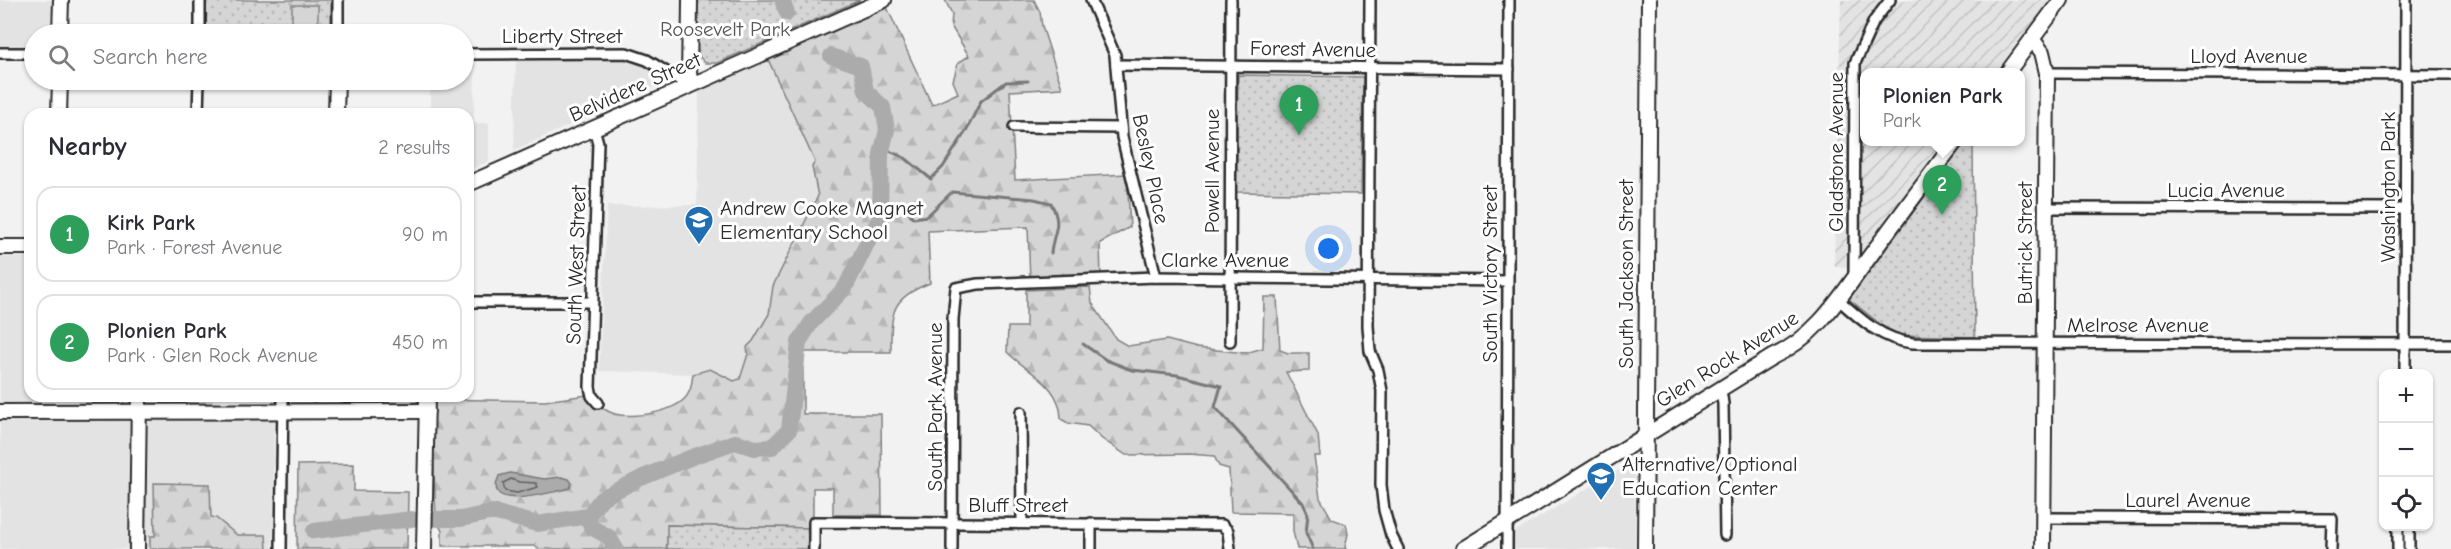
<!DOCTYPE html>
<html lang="en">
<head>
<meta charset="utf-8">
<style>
	body { margin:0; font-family:"Comic Neue",sans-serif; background:#f7f7f7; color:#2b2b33 }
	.controls { position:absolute; right:18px; bottom:18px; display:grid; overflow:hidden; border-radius:12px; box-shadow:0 2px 4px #0004 }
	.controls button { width:54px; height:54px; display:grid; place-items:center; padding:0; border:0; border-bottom:2px solid #e1e1e2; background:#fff; color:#2b2b33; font:30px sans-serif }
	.you { position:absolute; left:1329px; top:249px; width:21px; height:21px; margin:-15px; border:4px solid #fff; border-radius:50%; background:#1a73e8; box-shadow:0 0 0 9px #1a73e833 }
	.badge { display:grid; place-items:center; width:39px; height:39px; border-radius:50%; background:#1f6fb2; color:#fff; font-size:20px; font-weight:700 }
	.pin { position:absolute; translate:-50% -50px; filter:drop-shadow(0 2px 3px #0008) }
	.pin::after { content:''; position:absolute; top:32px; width:21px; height:18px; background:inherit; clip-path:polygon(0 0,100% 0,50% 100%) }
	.popup { position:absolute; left:1860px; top:68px; width:165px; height:78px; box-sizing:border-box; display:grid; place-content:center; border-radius:12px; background:#fff; filter:drop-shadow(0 2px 4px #0005); font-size:20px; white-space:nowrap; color:#7c7c81 }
	.popup b { font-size:22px; color:#2b2b33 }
	.popup::after { content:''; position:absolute; left:50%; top:100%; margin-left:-12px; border:12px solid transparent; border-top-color:#fff }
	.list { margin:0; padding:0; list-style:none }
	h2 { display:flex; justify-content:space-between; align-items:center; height:78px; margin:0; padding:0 24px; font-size:26px }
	h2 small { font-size:20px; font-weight:400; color:#7c7c81 }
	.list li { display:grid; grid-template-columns:39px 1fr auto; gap:18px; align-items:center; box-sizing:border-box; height:96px; margin:0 12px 12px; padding:0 12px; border:2px solid #e1e1e2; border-radius:18px }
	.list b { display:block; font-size:22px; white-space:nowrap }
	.list p { margin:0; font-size:20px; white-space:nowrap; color:#7c7c81 }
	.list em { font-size:20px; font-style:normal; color:#7c7c81 }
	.icon { flex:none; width:33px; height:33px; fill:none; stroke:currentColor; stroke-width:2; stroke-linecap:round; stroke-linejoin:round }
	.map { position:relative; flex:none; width:2451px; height:549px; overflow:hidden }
	.search { position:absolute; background:#fff; box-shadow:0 2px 4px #0004; left:24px; top:24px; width:450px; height:66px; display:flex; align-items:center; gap:15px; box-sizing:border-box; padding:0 21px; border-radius:33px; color:#7c7c81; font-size:22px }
	.panel { position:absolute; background:#fff; box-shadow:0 2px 4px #0004; left:24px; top:108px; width:450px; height:294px; border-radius:18px }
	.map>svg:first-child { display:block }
	.built { fill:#e3e3e3 }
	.industrial { fill:url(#industrial-furrows) }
	.forest { fill:url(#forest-firs); stroke:#808080; stroke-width:1.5 }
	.park { fill:url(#park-dots); stroke:#808080; stroke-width:1.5 }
	.pitch { fill:#d5d5d5; stroke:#808080; stroke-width:1.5 }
	.water { fill:#ababab; stroke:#787878; stroke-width:1.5 }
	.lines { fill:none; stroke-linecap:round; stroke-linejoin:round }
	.shore { stroke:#5e5e5e; stroke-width:1.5 }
	.stream { stroke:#787878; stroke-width:3 }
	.river { stroke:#ababab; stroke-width:16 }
	.street-casing { stroke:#2b2b2b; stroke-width:14 }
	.secondary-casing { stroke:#2b2b2b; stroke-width:18 }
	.street { stroke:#fff; stroke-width:9 }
	.secondary { stroke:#fff; stroke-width:14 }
	.labels { text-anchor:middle; stroke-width:6; stroke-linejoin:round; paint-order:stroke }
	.park-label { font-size:21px; fill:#565656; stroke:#fff }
	.street-label { font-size:21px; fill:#2b2b2b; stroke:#fff }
	.poi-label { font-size:21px; fill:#2b2b2b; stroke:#fff; text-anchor:start }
</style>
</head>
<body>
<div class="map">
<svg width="2451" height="549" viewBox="0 0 2451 549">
	<defs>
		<pattern id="industrial-furrows" width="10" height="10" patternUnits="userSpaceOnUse" patternTransform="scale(1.5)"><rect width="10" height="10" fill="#e3e3e3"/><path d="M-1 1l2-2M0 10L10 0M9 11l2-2" fill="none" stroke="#c3c3c3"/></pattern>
		<pattern id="forest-firs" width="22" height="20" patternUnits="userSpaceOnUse" patternTransform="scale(1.5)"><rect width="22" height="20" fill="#d5d5d5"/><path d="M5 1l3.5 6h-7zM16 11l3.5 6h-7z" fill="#b7b7b7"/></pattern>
		<pattern id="park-dots" width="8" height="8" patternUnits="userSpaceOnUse" patternTransform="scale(1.5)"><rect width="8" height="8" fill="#d5d5d5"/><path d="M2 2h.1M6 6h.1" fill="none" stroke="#b7b7b7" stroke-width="1.8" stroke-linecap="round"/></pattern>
	</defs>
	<rect width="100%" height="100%" fill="#f2f2f2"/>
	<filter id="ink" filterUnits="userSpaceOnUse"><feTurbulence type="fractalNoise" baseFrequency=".0167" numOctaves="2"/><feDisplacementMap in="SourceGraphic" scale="12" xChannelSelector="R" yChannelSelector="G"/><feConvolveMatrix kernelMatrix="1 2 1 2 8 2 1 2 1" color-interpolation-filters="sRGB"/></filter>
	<g filter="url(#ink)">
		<!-- built -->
		<g class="built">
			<path d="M0,0H52L51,34H34V53H0Z"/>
			<path d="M767,57L815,162L812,167L818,196L773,286L769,314L753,341L740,379L734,381L710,369L693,374L599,371L607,206L697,205L699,91Z"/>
			<path d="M464,60H475L474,123H489V161L468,171V114H430V80H464Z"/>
			<path d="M516,60H632L663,74L668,81L514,150Z"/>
			<path d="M0,257H30V396H213V419H274L273,549H0Z"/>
			<path d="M1627,465L1635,469V549H1513V533Z"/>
		</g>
		<!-- industrial -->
		<path class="industrial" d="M1841,0H2054L1999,72L1864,73V142H1946L1851,267L1834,266Z"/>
		<!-- forest -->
		<g class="forest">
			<path d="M945,0H1034L1040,12L1042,26L1062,88L1010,91L1015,180L1127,174L1130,227L1100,243L1101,278L1030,281L1028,227L928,231L930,283C890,298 891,313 891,352H803V414H881L882,515H833V488H813V516L809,528L668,525L667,549H538L535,546H442V531L436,519L431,399L545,401L587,395C595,402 604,411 615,414C633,419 681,412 689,392C692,387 692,379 693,374L710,369L734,381L740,379L748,354L747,347L753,341L769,314L773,286L818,196L812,167L815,162L767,57L885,3L932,105L958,93L953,81L958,63L969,56L951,26L952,14Z"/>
			<path d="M1090,287L1092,303L1116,339L1128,346L1167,340L1197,348L1246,353L1263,348L1264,297H1277L1280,350L1288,353H1309V371L1286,372L1318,435L1320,456H1314L1320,498L1332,519L1346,524L1348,534L1345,547L1346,549H1297L1293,531V513L1231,512L1229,469L1219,466L1214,456L1189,454L1126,455L1102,439L1088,426L1068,423L1061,419C1061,384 1028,373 1007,352L1008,327H1026V290Z"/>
			<path d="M354,464V491L408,492L407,549H297L298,465Z"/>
			<path d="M154,483L210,484L211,517L216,518L237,535H266L267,549H150V536H155Z"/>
		</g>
		<!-- park -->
		<g class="park">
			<rect x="205" y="0" width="126" height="34"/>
			<path d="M697,0H860L717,63H705L697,54Z"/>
			<path d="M1238,75L1363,77L1361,194L1236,192Z"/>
			<path d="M1965,142H1973L1975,337L1902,335L1889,331L1849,299Z"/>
			<path d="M382,396H417V403L382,404Z"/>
			<path d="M667,525L809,528V549H667Z"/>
		</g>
		<!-- pitch -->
		<rect class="pitch" x="292" y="5" width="26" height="29"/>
		<!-- water -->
		<path class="water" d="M510,473L544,479L561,477L569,479L572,483L570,488L563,490C546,493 482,512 499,476Z"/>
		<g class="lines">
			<!-- shore -->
			<path class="shore" d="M511,479L519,482L536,483L538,487L517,493L505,491L503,483Z"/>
			<!-- stream -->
			<g class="stream">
				<path d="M883,148L905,158L931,179L943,167L966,131L981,101L1006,82L1028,81"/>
				<path d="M880,203C897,202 904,203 913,218L927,216L952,192L1034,199L1051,203C1063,227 1053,230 1051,253"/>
				<path d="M1083,344L1106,360L1132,370L1177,375L1221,386L1215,407L1303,503L1308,514L1306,533L1313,549"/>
			</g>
			<!-- river -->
			<g class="river">
				<path d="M782,0L787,13"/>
				<path d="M588,516L591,527L609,537L616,549"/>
				<path d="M436,519H461L493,512L537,524L588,516L602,498L641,478L692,457L735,442L755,448L772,447L789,430L799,342L811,323L845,288L880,217L881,154L887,130L883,107L866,91L861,66L831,56"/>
				<path d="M314,531L412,519"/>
			</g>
			<!-- street casing -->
			<g class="street-casing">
				<g id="street">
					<path d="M1091,0L1115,55L1122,137L1156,277"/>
					<path d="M1370,0L1368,326L1370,351L1378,370L1382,391L1381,485L1384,510L1391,535L1398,549"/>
					<path d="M200,34V0"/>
					<path d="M338,34V0"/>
					<path d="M0,53H34"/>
					<path d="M464,54L626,53L647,60L689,86"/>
					<path d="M1116,65L1509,69"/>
					<path d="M2047,73L2451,75"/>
					<path d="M198,114L199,80"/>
					<path d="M1014,127L1121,128"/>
					<path d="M594,128L598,143L590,387L592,396L598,403"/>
					<path d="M2046,208L2406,209"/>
					<path d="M1854,277L1855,63L1874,21L1890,0"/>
					<path d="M1839,300C1861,320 1883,340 1913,343L2451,344"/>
					<path d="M468,302H592"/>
					<path d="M1230,341L1231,0"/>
					<path d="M2405,374L2406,0"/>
					<path d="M1721,390L1723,404L1725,535"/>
					<path d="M1021,412L1022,522"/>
					<path d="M2043,518L2332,519L2331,549"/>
					<path d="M281,549L283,396"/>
					<path d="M814,549V522L1222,525L1228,531L1230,549"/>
					<path d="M952,549L953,319L956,288L978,284L1156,277L1507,281"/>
					<path d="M1091,549V523"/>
					<path d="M1507,549L1509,0"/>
					<path d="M2398,549V526"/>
					<path d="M2409,549V526"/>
				</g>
			</g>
			<!-- secondary casing -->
			<g class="secondary-casing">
				<g id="secondary">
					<path d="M60,34L61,0"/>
					<path d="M2032,39L2042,52L2047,73L2043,549"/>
					<path d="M2007,73L2061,0"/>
					<path d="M689,86L690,0"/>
					<path d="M59,114L60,80"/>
					<path d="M336,114L337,80"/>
					<path d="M468,184L884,0"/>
					<path d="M0,247H30"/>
					<path d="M0,412L427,411"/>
					<path d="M137,549L139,396"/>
					<path d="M424,549L427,396"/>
					<path d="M1463,549L1772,357C1819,336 1843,292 1873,252C1900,215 1928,178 1955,142"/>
					<path d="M1645,549L1649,0"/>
				</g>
			</g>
			<!-- street -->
			<use href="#street" class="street"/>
			<!-- secondary -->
			<use href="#secondary" class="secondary"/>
		</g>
	</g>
	<!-- icons -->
	<defs>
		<g id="school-pin" transform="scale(1.5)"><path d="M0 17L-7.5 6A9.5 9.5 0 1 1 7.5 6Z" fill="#1f6fb2" stroke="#fff"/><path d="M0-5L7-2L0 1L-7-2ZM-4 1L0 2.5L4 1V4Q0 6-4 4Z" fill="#fff"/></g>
	</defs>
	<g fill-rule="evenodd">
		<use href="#school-pin" x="699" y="220"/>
		<use href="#school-pin" x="1601" y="476"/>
	</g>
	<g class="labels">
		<!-- park labels -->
		<g class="park-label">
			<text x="725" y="36">Roosevelt Park</text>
		</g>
		<!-- street labels -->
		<g class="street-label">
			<text x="562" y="43">Liberty Street</text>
			<text transform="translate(1313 49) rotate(1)" y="7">Forest Avenue</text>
			<text x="2249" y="63">Lloyd Avenue</text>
			<text transform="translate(635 87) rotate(-24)" y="7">Belvidere Street</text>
			<text transform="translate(1836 152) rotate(-90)" y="7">Gladstone Avenue</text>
			<text transform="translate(1151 169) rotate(78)" y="7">Besley Place</text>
			<text transform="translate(1212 171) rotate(-90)" y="7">Powell Avenue</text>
			<text transform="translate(2388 187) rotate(-90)" y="7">Washington Park</text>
			<text x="2226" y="197">Lucia Avenue</text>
			<text transform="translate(2025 243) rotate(-90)" y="7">Butrick Street</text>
			<text x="1225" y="267">Clarke Avenue</text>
			<text transform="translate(576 265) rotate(-88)" y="7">South West Street</text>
			<text transform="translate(1490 274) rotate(-90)" y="7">South Victory Street</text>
			<text transform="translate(1626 274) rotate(-90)" y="7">South Jackson Street</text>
			<text x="2138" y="332">Melrose Avenue</text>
			<text transform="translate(1727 359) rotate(-32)" y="7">Glen Rock Avenue</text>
			<text transform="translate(935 407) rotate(-90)" y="7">South Park Avenue</text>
			<text x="2188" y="507">Laurel Avenue</text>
			<text x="1018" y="512">Bluff Street</text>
		</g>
		<!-- poi labels -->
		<g class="poi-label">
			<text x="720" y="215">Andrew Cooke Magnet<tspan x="720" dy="24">Elementary School</tspan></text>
			<text x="1622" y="471">Alternative/Optional<tspan x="1622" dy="24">Education Center</tspan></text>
		</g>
	</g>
</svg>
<div class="controls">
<button>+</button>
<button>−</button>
<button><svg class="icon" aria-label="locate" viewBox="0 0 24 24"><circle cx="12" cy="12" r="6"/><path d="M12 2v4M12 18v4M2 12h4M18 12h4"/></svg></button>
</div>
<div class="you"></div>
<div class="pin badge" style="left:1299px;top:135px;background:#2e9e5b">1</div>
<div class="pin badge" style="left:1942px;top:215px;background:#2e9e5b">2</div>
<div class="popup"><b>Plonien Park</b>Park</div>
<div class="search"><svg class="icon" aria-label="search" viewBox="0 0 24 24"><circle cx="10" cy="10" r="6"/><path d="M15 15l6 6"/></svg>Search here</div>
<section class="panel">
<h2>Nearby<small>2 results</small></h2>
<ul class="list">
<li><span class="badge" style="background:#2e9e5b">1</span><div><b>Kirk Park</b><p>Park · Forest Avenue</p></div><em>90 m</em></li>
<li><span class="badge" style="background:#2e9e5b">2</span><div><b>Plonien Park</b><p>Park · Glen Rock Avenue</p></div><em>450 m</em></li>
</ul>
</section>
</div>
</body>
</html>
